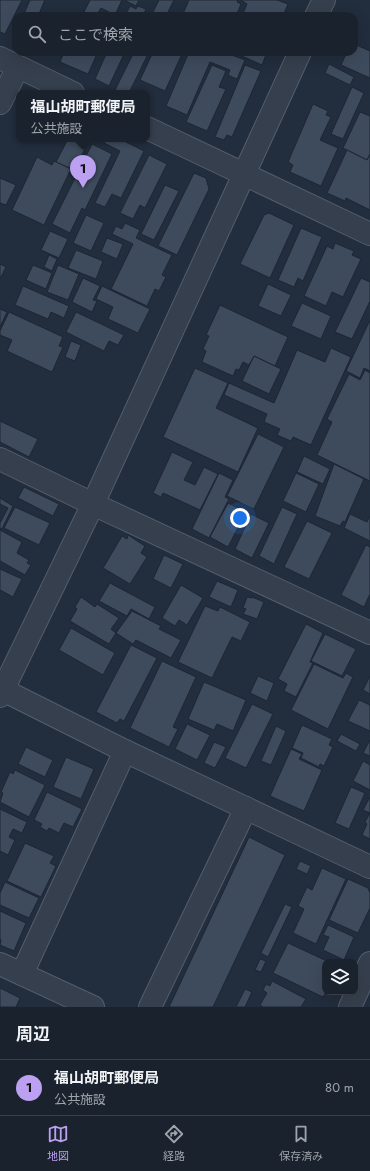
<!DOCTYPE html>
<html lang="ja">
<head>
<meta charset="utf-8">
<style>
	body { margin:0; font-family:Jost,"Noto Sans JP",sans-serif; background:#272f3a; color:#f1f3f6 }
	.controls { position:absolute; right:12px; bottom:12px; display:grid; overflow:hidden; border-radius:8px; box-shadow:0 4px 16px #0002 }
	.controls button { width:36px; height:36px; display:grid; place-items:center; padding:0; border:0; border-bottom:1px solid #383f4a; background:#1a222e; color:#f1f3f6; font:20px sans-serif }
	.you { position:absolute; left:240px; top:518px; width:14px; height:14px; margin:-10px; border:3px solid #fff; border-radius:50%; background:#1a73e8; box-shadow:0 0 0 6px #1a73e833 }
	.badge { display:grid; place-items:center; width:26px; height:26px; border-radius:50%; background:#bca0f2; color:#111; font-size:13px; font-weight:700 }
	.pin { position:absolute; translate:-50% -33px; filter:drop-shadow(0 1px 2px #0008) }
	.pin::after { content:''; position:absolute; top:21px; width:14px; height:12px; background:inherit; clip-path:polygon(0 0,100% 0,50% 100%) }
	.popup { position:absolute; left:16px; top:90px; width:134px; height:52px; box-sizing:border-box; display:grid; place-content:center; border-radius:8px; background:#1a222e; filter:drop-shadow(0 1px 3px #0005); font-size:13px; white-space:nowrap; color:#9fa4aa }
	.popup b { font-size:15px; color:#f1f3f6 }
	.popup::after { content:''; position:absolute; left:50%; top:100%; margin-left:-8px; border:8px solid transparent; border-top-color:#1a222e }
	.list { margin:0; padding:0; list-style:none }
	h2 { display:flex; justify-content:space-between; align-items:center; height:52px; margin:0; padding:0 16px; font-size:17px }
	h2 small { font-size:13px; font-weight:400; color:#9fa4aa }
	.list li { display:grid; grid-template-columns:26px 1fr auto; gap:12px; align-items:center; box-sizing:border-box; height:56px; padding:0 16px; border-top:1px solid #383f4a }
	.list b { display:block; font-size:15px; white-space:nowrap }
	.list p { margin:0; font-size:13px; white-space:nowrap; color:#9fa4aa }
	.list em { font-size:13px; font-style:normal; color:#9fa4aa }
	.icon { flex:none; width:22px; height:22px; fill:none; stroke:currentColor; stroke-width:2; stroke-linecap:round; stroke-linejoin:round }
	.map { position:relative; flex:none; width:370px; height:1007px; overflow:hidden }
	.search { position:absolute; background:#1a222e; box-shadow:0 4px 16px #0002; left:12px; right:12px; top:12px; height:44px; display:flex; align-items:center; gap:10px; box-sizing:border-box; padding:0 14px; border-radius:12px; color:#9fa4aa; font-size:15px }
	.sheet { height:108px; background:#1a222e }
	nav { display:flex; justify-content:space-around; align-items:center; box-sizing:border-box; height:56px; border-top:1px solid #383f4a; background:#1a222e; font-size:11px; color:#9fa4aa }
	nav a { display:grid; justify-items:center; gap:2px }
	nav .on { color:#bca0f2 }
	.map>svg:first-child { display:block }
	.building { fill:#3e4b5d; stroke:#1d2634 }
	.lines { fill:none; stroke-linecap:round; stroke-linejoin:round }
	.minor-casing { stroke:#545d6b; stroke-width:24 }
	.minor { stroke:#363f4d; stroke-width:22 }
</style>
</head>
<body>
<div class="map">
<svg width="370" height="1007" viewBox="0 0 370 1007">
	<rect width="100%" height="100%" fill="#222d3d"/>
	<!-- building -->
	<g class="building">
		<path d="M0,0H22L5,34L0,32Z"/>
		<path d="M30,0H45L38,16H23Z"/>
		<path d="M90,0H122L115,15L101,8L96,16H82Z"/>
		<path d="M126,0H139L136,6L126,1Z"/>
		<path d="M159,0H174L166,16H151Z"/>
		<path d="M189,0H238L237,2L241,4L236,16H182Z"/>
		<path d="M241,0H277L288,4L283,16H242L247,4Z"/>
		<path d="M130,6L136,9L138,6L146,9L143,16H125Z"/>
		<path d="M354,44L370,51V78L341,65L347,52H354Z"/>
		<path d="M64,52H98L88,74L60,62Z"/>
		<path d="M107,52H125L109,86L95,79Z"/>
		<path d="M134,52H149L129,93H121L115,90Z"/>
		<path d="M153,52H183L165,91L140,80Z"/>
		<path d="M189,52H230L229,54L245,60L237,79L228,75L230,70L210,62L187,115L166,106Z"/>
		<path d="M233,52H267L262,65Z"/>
		<path d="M329,64L354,77L350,85L325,73Z"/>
		<path d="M212,65L226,71L219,87L226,89L207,131L186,122Z"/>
		<path d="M245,65L261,71L232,137L227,135L224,140L215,137Z"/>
		<path d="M352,87L364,93L343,139L331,134Z"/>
		<path d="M313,104L328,111L326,115L331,117L320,140L338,148L321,186L290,172L293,165L288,162Z"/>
		<path d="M360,112L370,116V154L367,160L343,148Z"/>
		<path d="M68,139H90L74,170L56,162Z"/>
		<path d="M106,139H120L144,151L121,198L112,194L105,207L95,203L120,151L104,143Z"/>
		<path d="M92,144L112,154L85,210L82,208L70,233L52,224Z"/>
		<path d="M347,150L367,160L370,154V210L346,198L345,201L327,193Z"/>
		<path d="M149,155L167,164L145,208L140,205L133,219L120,213Z"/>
		<path d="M37,157L52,165L54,161L71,169L44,225L12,210Z"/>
		<path d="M194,173L206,178L209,189L177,255L158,246Z"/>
		<path d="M0,178L16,185L6,205L0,203Z"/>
		<path d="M165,185L179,191L154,240L141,234Z"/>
		<path d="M269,213L294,225L270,278L240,264L264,215Z"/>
		<path d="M86,215L104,223L91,251L73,243Z"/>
		<path d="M125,223L140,230L136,238L172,255L162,275L166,277L159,291L155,289L147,306L111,289L133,244L112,234L116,226L122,229Z"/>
		<path d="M301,228L322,237L303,281L298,278L294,287L278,280Z"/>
		<path d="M50,231L68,239L59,258L41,250Z"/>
		<path d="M107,238L123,244L117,259L101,252Z"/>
		<path d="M335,243L354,251L352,255L361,259L343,297L332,292L326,306L304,296L327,246L333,249Z"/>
		<path d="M76,250L103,261L96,279L68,268Z"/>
		<path d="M49,255L57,259L52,271L44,267Z"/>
		<path d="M0,264L6,267L0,279Z"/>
		<path d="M33,265L52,273L46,289L26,280Z"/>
		<path d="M58,265L79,274L68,300L47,292Z"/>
		<path d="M83,278L100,286L93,300L97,301L92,312L72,302Z"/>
		<path d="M361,278L370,282V301L352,339L335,332Z"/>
		<path d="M268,284L291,295L281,316L258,306Z"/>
		<path d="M23,286L69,306L64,318L51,312L48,319L15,305Z"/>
		<path d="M102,286L150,309L138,333L108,319L113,307L96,299Z"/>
		<path d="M302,303L331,316L321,339L291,326Z"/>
		<path d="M220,305L288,337L275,366L254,356L249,365L243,362L239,370L236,369L233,376L202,362L206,351L203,349L209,336L206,335Z"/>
		<path d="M0,309L7,312L0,327Z"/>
		<path d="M9,312L63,337L59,346L63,347L52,372L7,351L12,340L0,335V331Z"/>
		<path d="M76,312L124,335L118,345L109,341L104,351L66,332Z"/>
		<path d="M370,320V371L364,368L360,378L346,371Z"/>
		<path d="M71,341L81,345L75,361L65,357Z"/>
		<path d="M331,348L351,357L311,445L293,437L291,441L277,435L280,429L264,422L267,414L224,395L229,383L274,403L297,350L325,362Z"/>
		<path d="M254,356L281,369L269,394L242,381Z"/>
		<path d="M195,368L228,383L216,408L258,428L238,472L163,437Z"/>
		<path d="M365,370L370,373V481L317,455L332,422L327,419L349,374L360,380Z"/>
		<path d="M0,421L38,439L29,457L0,442Z"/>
		<path d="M258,434L284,447L254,509L227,496Z"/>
		<path d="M172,452L193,462L184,480L195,485L204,467L218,474L200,510L163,493L161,497L153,493Z"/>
		<path d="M304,456L330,469L323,484L297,472Z"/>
		<path d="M334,464L364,479L345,522L343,521L340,526L315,516Z"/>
		<path d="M219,473L233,480L225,497L229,499L209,538L192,529Z"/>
		<path d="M296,473L319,484L306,512L283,501Z"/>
		<path d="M24,487L59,504L53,516L18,498Z"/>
		<path d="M0,498L13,506L2,529L0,528V523L8,508L0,504Z"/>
		<path d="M228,503L246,512L228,547L210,537Z"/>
		<path d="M15,507L50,523L39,545L4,528Z"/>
		<path d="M282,507L297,514L274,564L259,556Z"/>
		<path d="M251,514L269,523L252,558L235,549Z"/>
		<path d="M350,514L367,522L370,516V541L344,528Z"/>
		<path d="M307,521L332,533L309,579L284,567Z"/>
		<path d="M0,530L22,542L17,553L29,560L27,563L31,565L25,575L0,561Z"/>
		<path d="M128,535L145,546L141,553L147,557L130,584L103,568L122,536L127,539Z"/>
		<path d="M366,545L370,547V594L364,607L341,595Z"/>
		<path d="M164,555L183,564L171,588L153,579Z"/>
		<path d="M0,569L22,579L13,597L0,590Z"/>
		<path d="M217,581L238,590L231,607L209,597Z"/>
		<path d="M110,583L155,607L149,619L131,609L127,616L99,601Z"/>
		<path d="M181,585L203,598L187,625L179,620L175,626L162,618Z"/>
		<path d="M81,597L95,607L97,604L119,618L111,629L116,633L109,644L70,621L77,609L75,607Z"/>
		<path d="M247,597L252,598V597L264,602L257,619L243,614L246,609L243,608Z"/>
		<path d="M205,606L218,611L220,607L250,622L241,641L232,637L212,678L178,662Z"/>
		<path d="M132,611L161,626L159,629L181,640L171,658L136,640L133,644L116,633Z"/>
		<path d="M306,624L323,633L310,662L313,663L296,697L284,691L287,684L278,679Z"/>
		<path d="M71,628L115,653L103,675L59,650Z"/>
		<path d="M325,634L356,649L342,676L311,661Z"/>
		<path d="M131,645L157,658L124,721L120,719L117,723L96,712Z"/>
		<path d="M162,661L196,677L173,727L178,729L169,747L130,728Z"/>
		<path d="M314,664L343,678L346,673L353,677L328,729L291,710Z"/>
		<path d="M258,676L274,683L267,701L250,693Z"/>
		<path d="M370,676V694L363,690Z"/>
		<path d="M204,682L246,700L233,731L217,724L214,730L188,719Z"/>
		<path d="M359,700L370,705V731L348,721Z"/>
		<path d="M252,704L273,714L246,768L225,758Z"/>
		<path d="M187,724L210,735L197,760L175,749Z"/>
		<path d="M302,725L332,739L329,745L333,747L324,766L320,764L319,767L301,758L303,753L292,748Z"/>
		<path d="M276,726L286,731L271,765L261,761Z"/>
		<path d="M341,734L360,744L356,751L337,741Z"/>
		<path d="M370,740V756L363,753Z"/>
		<path d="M214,742L226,747L215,768L204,763Z"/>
		<path d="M26,747L53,760L45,777L18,764Z"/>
		<path d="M291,749L302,754L299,759L322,770L304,811L270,796Z"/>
		<path d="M66,757L94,769L81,799L53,787Z"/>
		<path d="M363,761L370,765V790L353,781Z"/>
		<path d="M15,770L45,785L29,817L0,802L3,793L1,792L10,772L13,774Z"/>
		<path d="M351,787L365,793L349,829L335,823Z"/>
		<path d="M47,792L82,809L73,827L64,823L59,833L49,828L47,831L40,827L42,824L34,820Z"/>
		<path d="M370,797V839L362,835L367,824L365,822L370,813L363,810Z"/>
		<path d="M0,809L27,822L22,833L13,829L9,837L15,840L8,855L0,851Z"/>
		<path d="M249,837L285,855L213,1007H169Z"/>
		<path d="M25,843L54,856L50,863L56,866L41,897L7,881Z"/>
		<path d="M300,861L311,866L307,874L296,869Z"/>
		<path d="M322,868L346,879L316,944L293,933L304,909L298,906L307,887L312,890Z"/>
		<path d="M348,879L368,888L370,893V908L358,933L329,920Z"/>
		<path d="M5,882L39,898L29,918L0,905V893Z"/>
		<path d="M285,904L292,907L268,957L261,953Z"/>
		<path d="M0,911L26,923L14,951L0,945L1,940L0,939Z"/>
		<path d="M328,925L354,937L344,960L323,950L329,937L323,935Z"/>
		<path d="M288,943L329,962H325V992H326L323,997L273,973Z"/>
		<path d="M260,959L266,961L261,972L255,970Z"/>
		<path d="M272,981L306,999L301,1007H263L260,1005L267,993L263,990L266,984L270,986Z"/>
		<path d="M0,988L20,998L16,1007H0Z"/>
		<path d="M245,989L252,992L245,1007H236Z"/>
	</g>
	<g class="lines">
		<!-- minor casing -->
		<g class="minor-casing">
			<g id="minor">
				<path d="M316,16L324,0"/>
				<path d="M0,58L73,93"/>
				<path d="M0,103L18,67"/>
				<path d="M147,128L370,234"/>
				<path d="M0,459L93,504L370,633"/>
				<path d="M3,690L125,751L370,867"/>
				<path d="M0,696L93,504L300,52"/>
				<path d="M0,964L93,1007"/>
				<path d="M22,974L125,751"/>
				<path d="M150,1007L246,808"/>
				<path d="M350,1007L370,963"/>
			</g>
		</g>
		<!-- minor -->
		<use href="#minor" class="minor"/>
	</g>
</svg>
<div class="controls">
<button><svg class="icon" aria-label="layers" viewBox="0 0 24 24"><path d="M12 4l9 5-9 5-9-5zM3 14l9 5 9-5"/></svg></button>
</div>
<div class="you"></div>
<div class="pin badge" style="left:83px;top:188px">1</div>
<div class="popup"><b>福山胡町郵便局</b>公共施設</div>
<div class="search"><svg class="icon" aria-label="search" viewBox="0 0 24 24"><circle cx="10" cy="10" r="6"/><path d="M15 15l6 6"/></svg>ここで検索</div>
</div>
<section class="sheet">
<h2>周辺<small></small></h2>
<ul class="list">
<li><span class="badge">1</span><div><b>福山胡町郵便局</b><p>公共施設</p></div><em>80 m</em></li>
</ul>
</section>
<nav>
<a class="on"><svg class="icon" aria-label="map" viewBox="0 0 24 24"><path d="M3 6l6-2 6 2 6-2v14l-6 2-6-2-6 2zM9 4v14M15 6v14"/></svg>地図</a>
<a><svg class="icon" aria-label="directions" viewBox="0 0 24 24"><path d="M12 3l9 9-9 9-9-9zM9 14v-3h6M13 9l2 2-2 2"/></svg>経路</a>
<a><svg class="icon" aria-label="saved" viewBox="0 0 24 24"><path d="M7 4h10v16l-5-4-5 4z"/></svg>保存済み</a>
</nav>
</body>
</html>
